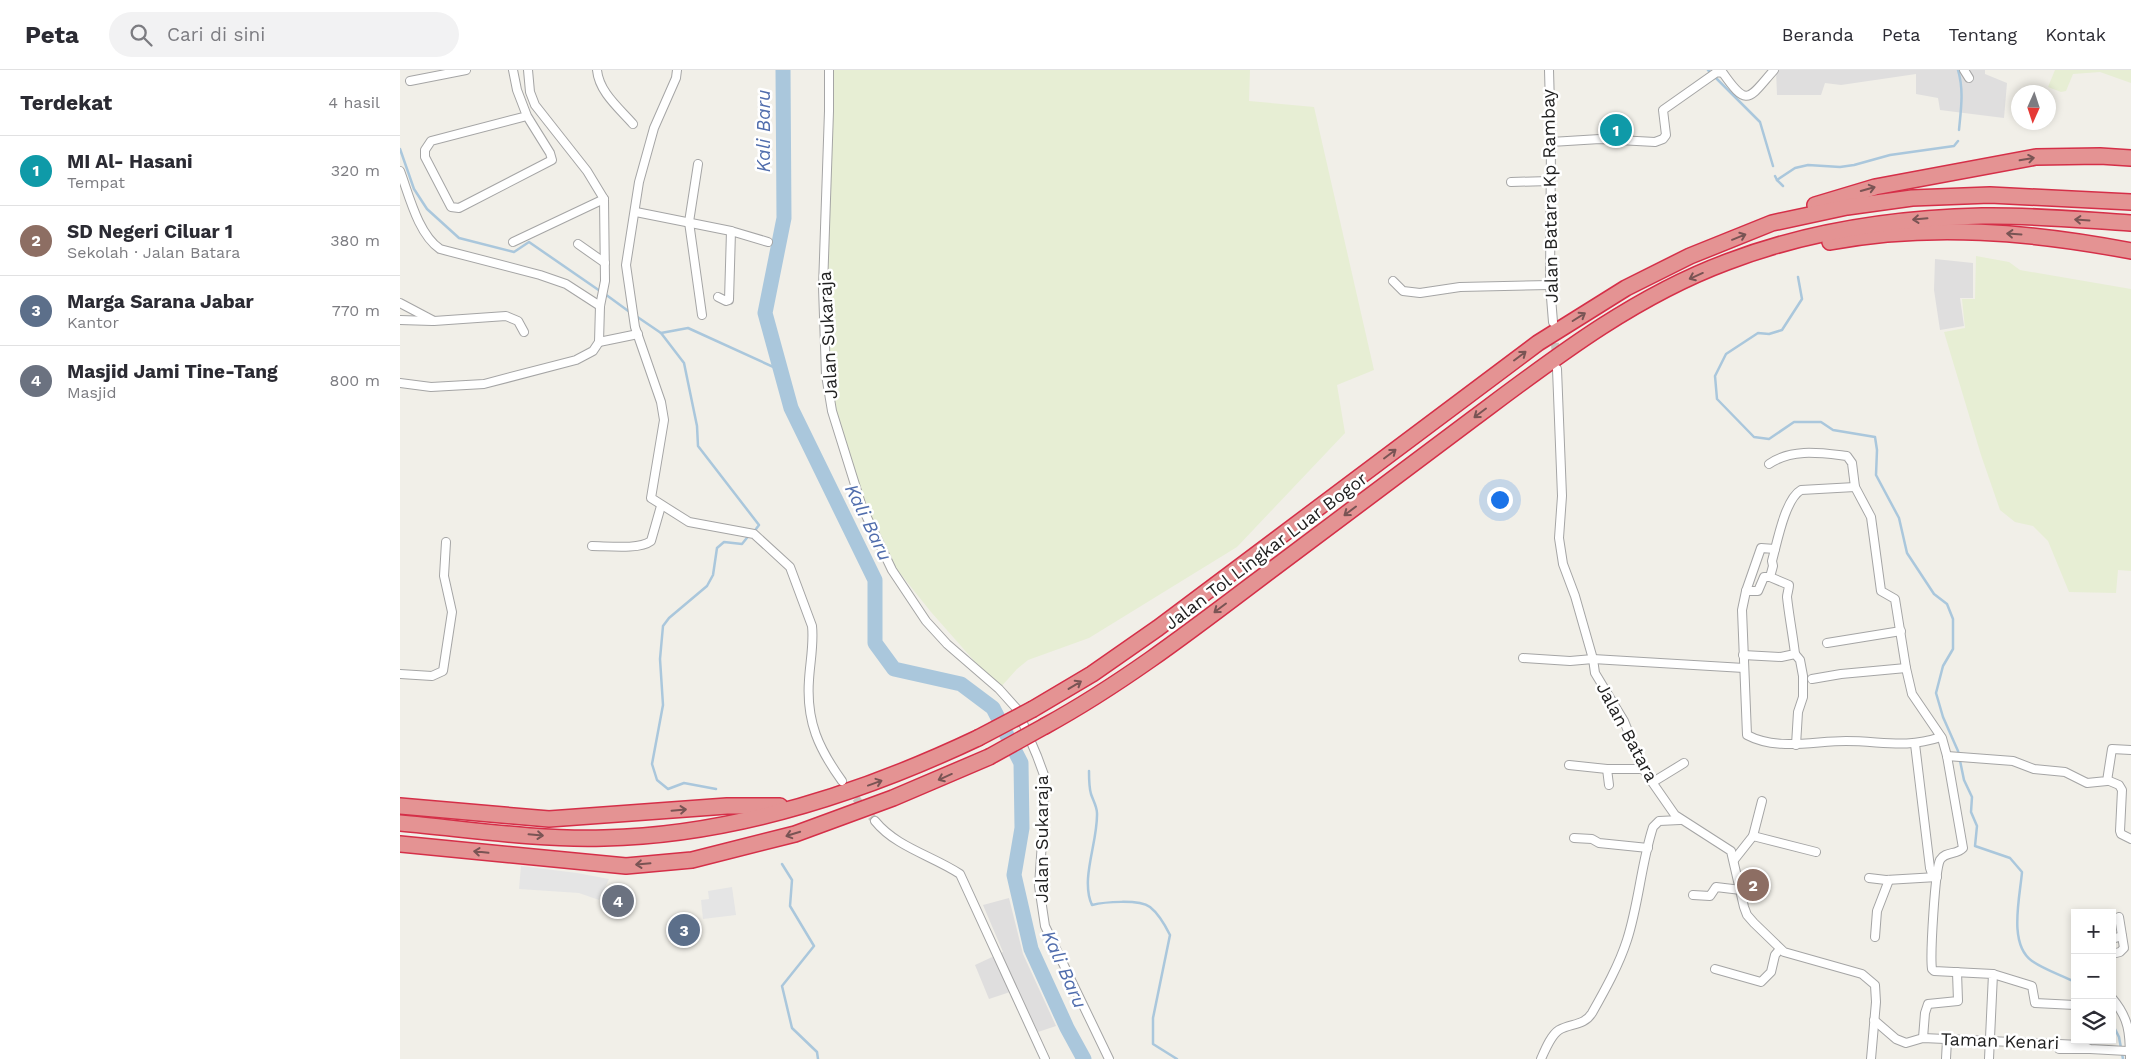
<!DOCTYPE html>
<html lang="id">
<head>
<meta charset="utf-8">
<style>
	body { margin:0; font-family:"Work Sans",sans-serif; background:#f2f2f3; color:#2b2b33 }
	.controls { position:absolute; right:15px; bottom:15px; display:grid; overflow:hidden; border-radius:0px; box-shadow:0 2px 8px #0003 }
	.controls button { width:45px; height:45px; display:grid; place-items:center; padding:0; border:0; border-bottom:1px solid #e1e1e2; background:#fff; color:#2b2b33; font:25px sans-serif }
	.compass { position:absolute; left:1611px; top:15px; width:45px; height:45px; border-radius:50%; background:#fff; box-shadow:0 2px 8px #0003; rotate:183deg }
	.you { position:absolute; left:1099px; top:429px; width:18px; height:18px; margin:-12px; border:4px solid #fff; border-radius:50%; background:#1a73e8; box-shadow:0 0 0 8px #1a73e833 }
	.badge { display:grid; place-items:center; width:32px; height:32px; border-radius:50%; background:#c92d08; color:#fff; font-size:16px; font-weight:700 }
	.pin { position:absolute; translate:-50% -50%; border:2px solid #fff; box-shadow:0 1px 5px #0006 }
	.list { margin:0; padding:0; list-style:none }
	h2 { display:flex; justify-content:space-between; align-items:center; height:65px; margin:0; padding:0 20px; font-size:21px }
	h2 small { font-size:16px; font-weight:400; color:#7c7c81 }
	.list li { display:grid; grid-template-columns:32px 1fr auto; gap:15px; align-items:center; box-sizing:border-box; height:70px; padding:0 20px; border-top:1px solid #e1e1e2 }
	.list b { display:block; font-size:19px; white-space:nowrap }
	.list p { margin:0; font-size:16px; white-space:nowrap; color:#7c7c81 }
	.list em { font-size:16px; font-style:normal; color:#7c7c81 }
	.icon { flex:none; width:28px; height:28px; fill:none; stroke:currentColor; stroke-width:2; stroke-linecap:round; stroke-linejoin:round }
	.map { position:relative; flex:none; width:1731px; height:989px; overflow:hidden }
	header { display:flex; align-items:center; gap:30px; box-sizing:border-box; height:70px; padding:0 25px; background:#fff; border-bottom:1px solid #e1e1e2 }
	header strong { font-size:24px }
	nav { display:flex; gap:28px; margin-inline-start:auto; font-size:18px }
	.search { width:350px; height:45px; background:#f2f2f3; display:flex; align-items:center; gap:12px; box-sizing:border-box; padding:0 18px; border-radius:28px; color:#7c7c81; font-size:19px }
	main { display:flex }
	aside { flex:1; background:#fff }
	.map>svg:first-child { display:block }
	.residential { fill:#dfdede }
	.farmland { fill:#e7eed4 }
	.parking { fill:#e5e5e5 }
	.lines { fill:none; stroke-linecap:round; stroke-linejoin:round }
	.stream { stroke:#aac7dc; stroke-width:2.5 }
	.river { stroke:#aac7dc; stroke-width:15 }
	.street-tunnel { stroke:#c7c6c0; stroke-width:8; stroke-dasharray:8 4; stroke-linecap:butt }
	.street-casing { stroke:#a5a5a5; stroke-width:10 }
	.highway-casing { stroke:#d52f48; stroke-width:18 }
	.street { stroke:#fff; stroke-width:8 }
	.highway { stroke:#e49393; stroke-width:15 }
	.highway-bridge-casing { stroke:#d52f48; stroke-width:18; stroke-linecap:butt }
	.highway-bridge { stroke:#e49393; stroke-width:15 }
	.oneway { stroke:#795454 }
	.labels { text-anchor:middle; stroke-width:5; stroke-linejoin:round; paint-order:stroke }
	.street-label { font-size:18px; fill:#212121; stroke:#fff }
	.water-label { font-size:19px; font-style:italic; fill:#506dad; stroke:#fff }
</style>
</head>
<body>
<header>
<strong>Peta</strong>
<div class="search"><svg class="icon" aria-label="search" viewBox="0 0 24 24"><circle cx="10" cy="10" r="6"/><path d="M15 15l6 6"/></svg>Cari di sini</div>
<nav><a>Beranda</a><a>Peta</a><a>Tentang</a><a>Kontak</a></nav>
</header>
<main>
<aside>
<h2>Terdekat<small>4 hasil</small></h2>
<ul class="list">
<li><span class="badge" style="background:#0f9aa8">1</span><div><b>MI Al- Hasani</b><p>Tempat</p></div><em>320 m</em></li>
<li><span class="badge" style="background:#8d6e63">2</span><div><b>SD Negeri Ciluar 1</b><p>Sekolah · Jalan Batara</p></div><em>380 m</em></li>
<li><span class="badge" style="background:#5c6f8a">3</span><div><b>Marga Sarana Jabar</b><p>Kantor</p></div><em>770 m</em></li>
<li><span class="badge" style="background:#6b7280">4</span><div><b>Masjid Jami Tine-Tang</b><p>Masjid</p></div><em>800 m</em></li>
</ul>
</aside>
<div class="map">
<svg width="1731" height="989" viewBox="0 0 1731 989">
	<rect width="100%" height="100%" fill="#f1efe8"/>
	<!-- residential -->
	<g class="residential">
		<path d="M1376,0H1585V4L1607,13L1604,48L1540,40L1538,28L1516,24V4L1441,15L1425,13L1421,25H1377Z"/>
		<path d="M1535,189L1573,193V228H1560L1564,256L1540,260L1534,220Z"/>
		<path d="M609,828L623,884L656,956L638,962L626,937L619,930L616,920L589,929L575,895L603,882L583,835Z"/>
	</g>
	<!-- farmland -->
	<g class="farmland">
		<path d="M428,0H850L849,31L914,37L974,300L937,315L945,363L837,477L689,568L628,590L617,599L599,619L531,542L495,497L476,461L431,336L423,221Z"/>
		<path d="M1655,0H1731V13L1700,2L1673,4L1666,21L1661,22L1648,17Z"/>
		<path d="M1576,186L1609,192L1620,200L1731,219V501L1718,500L1716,523L1669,522L1648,471L1633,456L1615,452L1600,440L1581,385L1544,262L1565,258L1562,229H1575Z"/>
	</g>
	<!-- parking -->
	<g class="parking">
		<path d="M121,796L177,803L209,809L199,830L179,823L119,819Z"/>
		<path d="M332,817L336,845L303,849L301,830L309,829L308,821Z"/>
	</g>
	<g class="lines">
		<!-- stream -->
		<g class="stream">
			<path d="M1308,0L1360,52L1373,96"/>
			<path d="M1558,0C1564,20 1561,39 1559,60"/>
			<path d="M0,79L14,119L27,139L59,168L114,182L129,172L200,221"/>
			<path d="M1375,106L1377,110L1383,116"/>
			<path d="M1377,110L1395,98L1408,95L1440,97L1454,95L1490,85L1554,76L1558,71"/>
			<path d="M1398,207L1402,229L1382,260L1369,264L1358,263L1326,284L1315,306L1317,329L1354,367L1369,369L1394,352H1421L1433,360L1475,367L1477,380L1476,405L1499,448L1507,483L1534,524L1547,534L1553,549V579L1543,596L1536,623L1543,647L1558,681L1564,710L1572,727L1571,742L1577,756L1575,776L1610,788L1622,802C1620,827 1608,874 1632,891C1645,900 1661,905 1675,912"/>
			<path d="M205,224L231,243"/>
			<path d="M236,246L261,263L288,258L380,300"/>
			<path d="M261,263L284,293L297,356L298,376L359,455L356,459"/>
			<path d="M689,701C689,709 689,717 691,724C693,730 697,737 697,743C698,772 680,809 692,835C704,832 739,829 750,837C759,844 765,855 770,865L753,948V974L777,989"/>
			<path d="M316,719L284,713L268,719L257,710L252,694L263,635L260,589L263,556L269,548L307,516L313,505L317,478L324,472L342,474L350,464"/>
			<path d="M382,794L392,810L390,836L414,876L382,916L392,958L417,982L418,989"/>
			<path d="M1712,953L1719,967L1723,989"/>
		</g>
		<!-- river -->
		<path class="river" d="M383,0L384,148L365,243L391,338L475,510V573L494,599L561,614L593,638L621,693L622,758L614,805L631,879L667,958L684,989"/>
		<!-- street-tunnel -->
		<g class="street-tunnel">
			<path d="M1154,261L1156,287"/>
			<path d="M448,719L475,751"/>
		</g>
		<!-- street casing -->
		<g class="street-casing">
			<g id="street">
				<path d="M113,0L117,20L127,46L31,71L25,80V87L51,137L59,138L152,90L150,83L127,46"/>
				<path d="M197,0C199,22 219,38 233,54"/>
				<path d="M277,0L276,8L254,58L239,112L226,195L235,257L261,332L264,350L251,428L289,452L354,464L390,497L412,556C414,574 410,592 409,610C406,652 419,679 442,711"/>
				<path d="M429,0V41L423,217L426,305L432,341L462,437L492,500L526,551L547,574L599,619L617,639L637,686L644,705L643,757L639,816L645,856L709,989"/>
				<path d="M1149,0L1151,72L1150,215L1153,252"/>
				<path d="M1564,0L1569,8"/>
				<path d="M10,11L66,0"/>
				<path d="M1151,72L1200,69L1255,72L1263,69L1266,65L1263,40L1317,2L1323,3C1348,39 1349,28 1374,0"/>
				<path d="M298,94L289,152L302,245"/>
				<path d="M0,101C9,125 18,164 40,179L140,205L166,214L200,236"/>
				<path d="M1111,112L1150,111"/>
				<path d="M236,142L331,161L368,172"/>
				<path d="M113,172L204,129"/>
				<path d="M178,174L205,193"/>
				<path d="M993,211L1003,221L1020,223L1060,217L1150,215"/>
				<path d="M318,227L326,231L329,230L331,161"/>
				<path d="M0,233L34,251L106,246L118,251L124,262"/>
				<path d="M0,250L32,251"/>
				<path d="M199,272L238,264"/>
				<path d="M1157,299L1162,426L1159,468L1163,494L1175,526L1193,589L1195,603L1224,651L1243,699L1275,745L1331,781L1344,837L1347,845L1354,853L1384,882L1462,904L1475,915L1476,932L1471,989"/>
				<path d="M0,313L31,317L84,314L176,290L193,281L199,272L200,236L205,211L204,129L187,101L135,35L130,22L128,0"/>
				<path d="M1369,394C1392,378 1421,383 1447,386L1452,393L1455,417L1471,447L1481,521L1495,529L1506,598L1512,624L1542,668L1547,686L1563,778C1557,785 1545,781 1540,790C1535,800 1530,885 1532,899L1534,901L1593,904L1589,989"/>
				<path d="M192,476C207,476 239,480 251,471L261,436"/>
				<path d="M1375,479L1361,478L1346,521L1342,540L1347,665C1377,681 1414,671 1446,671C1483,671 1504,679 1541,667"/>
				<path d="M1346,521H1358L1364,507H1370"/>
				<path d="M1427,573L1501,561"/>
				<path d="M1395,584L1400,590L1403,606V627L1398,642L1396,675"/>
				<path d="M1343,585L1381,587L1395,584C1393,566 1389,546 1387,527C1387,524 1389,519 1389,515L1370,507L1373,496L1372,491C1377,473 1385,429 1401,420L1455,417"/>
				<path d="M1123,588L1170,591L1193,589L1344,598"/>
				<path d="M0,604L32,606L43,601L52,542L44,506L46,472"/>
				<path d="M1412,609L1441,604L1506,598"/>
				<path d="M1515,674L1530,798L1533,807"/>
				<path d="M1547,686L1613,691L1634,699L1665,702L1687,713L1707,711L1712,679L1731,680"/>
				<path d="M1169,695L1207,699"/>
				<path d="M1707,710L1719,715L1722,720L1720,761L1721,764L1731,769"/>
				<path d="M1253,712L1284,693"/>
				<path d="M1209,715L1207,699H1243"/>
				<path d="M475,751C496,777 533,786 560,804L645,989"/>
				<path d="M1353,766L1416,782"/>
				<path d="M1174,768L1192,769L1199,773L1248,778"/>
				<path d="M1334,790L1353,766L1362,731"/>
				<path d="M1469,808L1486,810L1537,807"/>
				<path d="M1293,825L1310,826L1316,817L1341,820"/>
				<path d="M1475,867L1477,841L1489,810"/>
				<path d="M1712,869L1722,866"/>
				<path d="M1712,884L1720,882L1724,878L1719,847"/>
				<path d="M1315,899L1361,912L1371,902L1375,885L1380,879"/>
				<path d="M1593,904L1632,916L1635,933L1675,935"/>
				<path d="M1712,928C1729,948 1730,963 1730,989"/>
				<path d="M1474,950L1496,969L1506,973L1523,968L1680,975L1690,979L1727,981L1731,979"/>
				<path d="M1523,968L1525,943L1528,934L1558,931L1557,902"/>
				<path d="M1659,979H1688"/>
				<path d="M1141,989C1145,980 1151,965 1159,960C1171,953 1184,956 1192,943C1205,920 1219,895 1227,870C1239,833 1241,794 1253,757L1259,751L1280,750"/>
				<path d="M1546,989L1547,970"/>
			</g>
		</g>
		<!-- highway casing -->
		<g class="highway-casing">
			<g id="highway">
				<path d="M1415,135L1475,117L1636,87L1700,86L1731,88"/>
				<path d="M1430,172C1530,153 1632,162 1731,181"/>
				<path d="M633,639L692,604L758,558L1138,273L1226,218L1290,186L1372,153L1447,137L1512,128L1590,125L1731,132"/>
				<path d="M645,656C718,616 784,566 850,516C925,460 999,404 1074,348C1153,289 1233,227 1327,192C1408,161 1495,148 1582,146C1632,145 1682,150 1731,153"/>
				<path d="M0,736L149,749L327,736H380"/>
				<path d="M0,753C67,759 136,770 204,768C334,765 462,723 578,668"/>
				<path d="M0,774L226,796L292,790L395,764L493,728L589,687"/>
			</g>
		</g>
		<!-- street -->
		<use href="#street" class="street"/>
		<!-- highway -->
		<use href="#highway" class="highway"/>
		<!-- highway-bridge casing -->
		<g class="highway-bridge-casing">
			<g id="highway-bridge">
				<path d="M578,668L633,639"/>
				<path d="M589,687L645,656"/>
			</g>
		</g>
		<!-- highway-bridge -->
		<use href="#highway-bridge" class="highway-bridge"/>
	</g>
	<!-- one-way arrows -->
	<defs><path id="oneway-shaft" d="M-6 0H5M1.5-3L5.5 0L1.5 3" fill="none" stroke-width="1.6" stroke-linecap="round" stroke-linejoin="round" transform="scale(1.25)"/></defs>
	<g class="oneway">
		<use href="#oneway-shaft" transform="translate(1627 89) rotate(-10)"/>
		<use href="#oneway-shaft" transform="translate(1468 119) rotate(-16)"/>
		<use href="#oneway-shaft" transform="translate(1520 149) rotate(175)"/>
		<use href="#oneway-shaft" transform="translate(1682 150) rotate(-176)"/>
		<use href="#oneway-shaft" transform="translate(1614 164) rotate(-176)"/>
		<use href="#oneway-shaft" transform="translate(1339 167) rotate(-22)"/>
		<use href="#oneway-shaft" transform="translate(1296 206) rotate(156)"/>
		<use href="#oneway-shaft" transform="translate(1179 247) rotate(-32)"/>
		<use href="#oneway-shaft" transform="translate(1120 286) rotate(-37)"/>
		<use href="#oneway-shaft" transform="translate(1080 343) rotate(143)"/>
		<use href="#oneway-shaft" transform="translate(990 384) rotate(-37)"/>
		<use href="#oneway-shaft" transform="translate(950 441) rotate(143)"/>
		<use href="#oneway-shaft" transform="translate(820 538) rotate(143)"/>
		<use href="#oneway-shaft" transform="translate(675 615) rotate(-31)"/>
		<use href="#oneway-shaft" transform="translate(545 707) rotate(156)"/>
		<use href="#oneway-shaft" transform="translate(475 713) rotate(-20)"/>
		<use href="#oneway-shaft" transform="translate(279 740) rotate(-5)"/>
		<use href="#oneway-shaft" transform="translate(393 764) rotate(163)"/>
		<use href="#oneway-shaft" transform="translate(136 765) rotate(5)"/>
		<use href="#oneway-shaft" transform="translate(81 782) rotate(-174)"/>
		<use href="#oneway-shaft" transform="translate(243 794) rotate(175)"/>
	</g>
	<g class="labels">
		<!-- street labels -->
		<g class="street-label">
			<text transform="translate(1150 126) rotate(-91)" y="6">Jalan Batara Kp Rambay</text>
			<text transform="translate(428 265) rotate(-93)" y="6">Jalan Sukaraja</text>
			<text transform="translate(866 481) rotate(-37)" y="6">Jalan Tol Lingkar Luar Bogor</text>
			<text transform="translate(1227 662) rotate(62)" y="6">Jalan Batara</text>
			<text transform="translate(642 769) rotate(-90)" y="6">Jalan Sukaraja</text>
			<text transform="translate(1600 971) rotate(2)" y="6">Taman Kenari</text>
		</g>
		<!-- water labels -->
		<g class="water-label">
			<text transform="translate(363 61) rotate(-90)" y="7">Kali Baru</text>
			<text transform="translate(469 452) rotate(64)" y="7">Kali Baru</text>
			<text transform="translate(665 899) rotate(66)" y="7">Kali Baru</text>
		</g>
	</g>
</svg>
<div class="controls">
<button>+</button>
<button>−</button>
<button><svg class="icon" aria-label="layers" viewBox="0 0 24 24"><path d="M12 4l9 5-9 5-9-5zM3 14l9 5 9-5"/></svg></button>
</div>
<svg class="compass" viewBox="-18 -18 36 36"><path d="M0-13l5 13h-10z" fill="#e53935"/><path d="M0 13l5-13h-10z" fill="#7c7c81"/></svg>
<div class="you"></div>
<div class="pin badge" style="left:1216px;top:60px;background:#0f9aa8">1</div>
<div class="pin badge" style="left:1353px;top:815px;background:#8d6e63">2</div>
<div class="pin badge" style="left:284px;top:860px;background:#5c6f8a">3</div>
<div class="pin badge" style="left:218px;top:831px;background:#6b7280">4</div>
</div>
</main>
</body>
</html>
